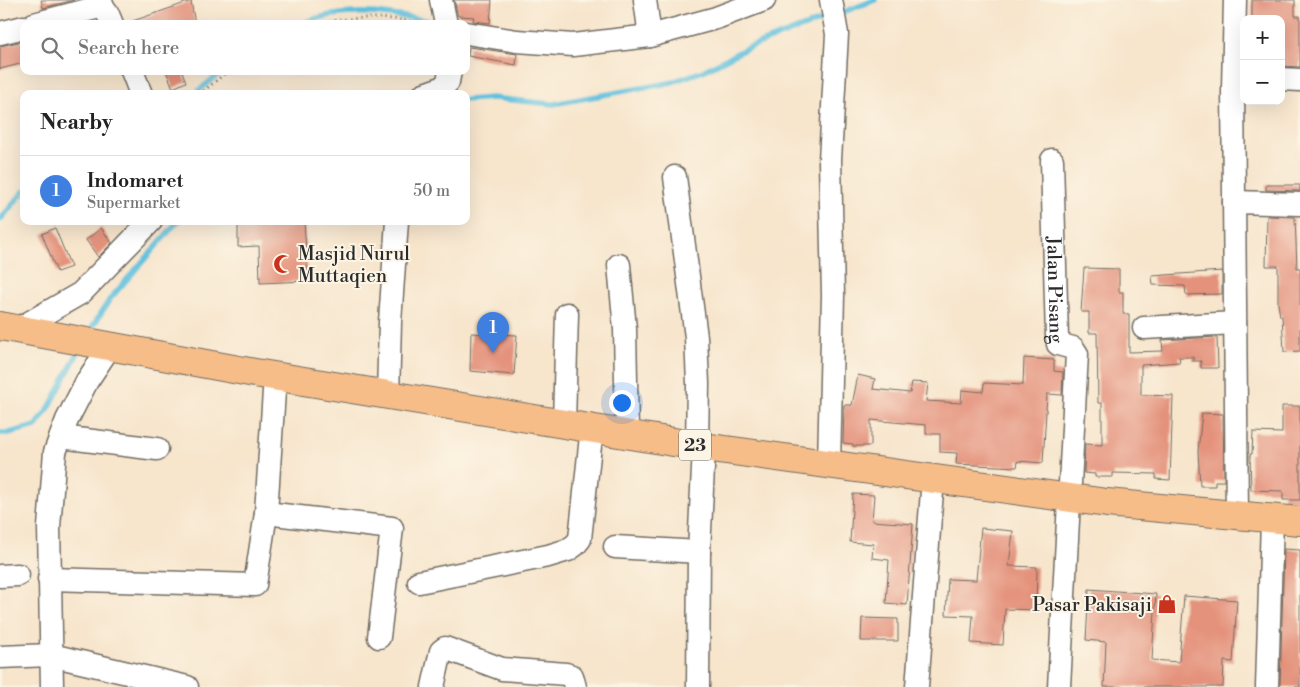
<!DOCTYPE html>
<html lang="en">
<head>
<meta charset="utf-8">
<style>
	body { margin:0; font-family:"Libre Bodoni",serif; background:#f2f2f2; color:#222 }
	.controls { position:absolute; right:15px; top:15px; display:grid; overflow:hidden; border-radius:10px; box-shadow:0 5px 20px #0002 }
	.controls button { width:45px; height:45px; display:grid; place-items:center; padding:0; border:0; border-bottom:1px solid #e0e0e0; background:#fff; color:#222; font:25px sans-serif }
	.you { position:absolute; left:621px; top:402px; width:18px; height:18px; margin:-12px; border:4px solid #fff; border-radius:50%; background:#1a73e8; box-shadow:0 0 0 8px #1a73e833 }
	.badge { display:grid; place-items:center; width:32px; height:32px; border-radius:50%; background:#c8321e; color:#fff; font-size:16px; font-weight:700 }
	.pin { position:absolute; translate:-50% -41px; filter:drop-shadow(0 1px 2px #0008) }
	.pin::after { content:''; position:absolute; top:26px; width:18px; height:15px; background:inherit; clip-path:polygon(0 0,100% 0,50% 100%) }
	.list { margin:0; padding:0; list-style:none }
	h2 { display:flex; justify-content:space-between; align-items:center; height:65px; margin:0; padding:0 20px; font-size:21px }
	h2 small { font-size:16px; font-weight:400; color:#767676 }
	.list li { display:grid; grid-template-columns:32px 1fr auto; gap:15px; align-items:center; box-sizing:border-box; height:70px; padding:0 20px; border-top:1px solid #e0e0e0 }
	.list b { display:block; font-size:19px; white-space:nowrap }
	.list p { margin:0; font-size:16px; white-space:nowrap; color:#767676 }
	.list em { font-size:16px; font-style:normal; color:#767676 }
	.icon { flex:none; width:28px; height:28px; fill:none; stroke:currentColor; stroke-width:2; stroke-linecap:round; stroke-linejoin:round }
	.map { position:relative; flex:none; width:1300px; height:687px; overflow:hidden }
	.search { position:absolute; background:#fff; box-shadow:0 5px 20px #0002; left:20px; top:20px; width:450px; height:55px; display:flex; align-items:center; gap:12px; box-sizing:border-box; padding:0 18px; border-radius:10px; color:#767676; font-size:19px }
	.panel { position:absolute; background:#fff; box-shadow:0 5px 20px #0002; left:20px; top:90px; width:450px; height:135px; border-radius:10px }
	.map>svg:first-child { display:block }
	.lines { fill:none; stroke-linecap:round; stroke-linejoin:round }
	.stream { stroke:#60c1de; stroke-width:5.5 }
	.building { fill:#e4927c }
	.street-casing { stroke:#726c63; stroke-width:25 }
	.highway-casing { stroke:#726c63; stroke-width:30 }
	.path { stroke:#726c63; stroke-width:3; stroke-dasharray:1 4; stroke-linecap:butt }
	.street { stroke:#fff; stroke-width:22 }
	.highway { stroke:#f7bd88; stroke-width:28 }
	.labels { text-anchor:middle; stroke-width:4; stroke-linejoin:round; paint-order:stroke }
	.shield { fill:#fcf5e5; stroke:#6a6863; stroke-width:1 }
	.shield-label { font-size:18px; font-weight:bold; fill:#2b2b2b }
	.poi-label { font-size:19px; fill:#2b2b2b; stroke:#fcf5e5; text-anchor:start }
	.street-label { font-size:19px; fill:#2b2b2b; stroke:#fcf5e5 }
</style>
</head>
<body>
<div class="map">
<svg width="1300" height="687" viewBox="0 0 1300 687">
	<rect width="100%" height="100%" fill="#fcf5e5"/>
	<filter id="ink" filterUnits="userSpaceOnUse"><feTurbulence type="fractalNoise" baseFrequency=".02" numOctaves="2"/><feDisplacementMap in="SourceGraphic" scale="10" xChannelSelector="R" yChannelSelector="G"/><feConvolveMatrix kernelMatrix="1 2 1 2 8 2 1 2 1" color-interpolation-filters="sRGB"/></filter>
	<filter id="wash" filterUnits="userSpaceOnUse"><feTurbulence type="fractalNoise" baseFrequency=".0096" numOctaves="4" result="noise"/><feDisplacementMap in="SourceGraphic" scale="20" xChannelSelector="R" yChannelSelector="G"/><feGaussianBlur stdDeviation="1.12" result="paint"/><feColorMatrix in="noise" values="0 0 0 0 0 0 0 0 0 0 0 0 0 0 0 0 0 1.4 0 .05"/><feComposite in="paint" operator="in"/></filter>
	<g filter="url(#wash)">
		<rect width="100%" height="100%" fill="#f7e5cc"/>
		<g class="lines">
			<!-- stream -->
			<g class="stream">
				<path d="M838,14L875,0"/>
				<path d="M300,24C346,5 393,14 441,23"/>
				<path d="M195,94L222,71"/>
				<path d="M466,100L492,98L553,104L669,83L703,71L747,48L829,17"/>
				<path d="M0,220L24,191"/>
				<path d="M88,334L110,299L178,221"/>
				<path d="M0,433H9L36,426L49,408L80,349"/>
			</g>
		</g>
		<g id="blocks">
			<!-- building -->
			<g class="building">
				<path d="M41,0H74L43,8Z"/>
				<path d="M454,0H492L490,23L473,21L474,17L458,16Z"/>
				<path d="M1252,0H1295V16H1300V67L1281,66V19H1252Z"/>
				<path d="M191,1L195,24H133V21Z"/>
				<path d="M24,41V63L0,69V46Z"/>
				<path d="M469,47L517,54L516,65L468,56Z"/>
				<path d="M166,71H182L186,82L173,88Z"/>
				<path d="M1266,185H1300V191L1266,190Z"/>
				<path d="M1267,216L1295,217L1297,268H1300V351L1284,352L1282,316H1280L1278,304V266H1266Z"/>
				<path d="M238,221H304L308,281L260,283L259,246L238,247Z"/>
				<path d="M55,228L71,267L57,272L42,234Z"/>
				<path d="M101,228L112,243L98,257L86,240Z"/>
				<path d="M1084,268L1119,269V292H1123V314H1129V352L1163,351L1162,340L1217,337L1218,368H1201V361H1193V357H1179L1180,362L1141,365V395L1173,396L1170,480L1156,479V474L1113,473V477H1095V474L1084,473L1085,444L1102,445V403H1098L1097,333H1089V312H1081Z"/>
				<path d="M1222,271V294L1186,295L1185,286L1153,285L1152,276Z"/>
				<path d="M471,333L517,335L514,375L470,371Z"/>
				<path d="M1024,358L1054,360V371L1063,372L1062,395L1047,394L1043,463L1018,461L1017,467L956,464L957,453L940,452V434H926V425L871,420V446H853V444L843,443L844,405H852L858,375L875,379L873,389L910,393L912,382L928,383L926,401L961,403L962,390L983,392L984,383L1023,385Z"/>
				<path d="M1282,406H1300V500H1283V491L1251,490L1250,454H1252L1253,432L1282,433Z"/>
				<path d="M1202,413L1223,414L1224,481H1215V486H1200L1198,451Z"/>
				<path d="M853,494L874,495L872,521L913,524L907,605L886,603L889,560L872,558L873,544L850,542Z"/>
				<path d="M981,528L1013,531L1009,566L1037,567L1036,610L1005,609L1003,645L971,643L973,616L946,615L948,579L976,580Z"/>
				<path d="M1284,549L1300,550V687H1280Z"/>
				<path d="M1089,589L1156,594L1152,660L1179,662L1184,596L1237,600L1233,662L1224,661L1223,687H1104L1106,642L1086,640Z"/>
				<path d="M862,618L898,619V641H861Z"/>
			</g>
		</g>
	</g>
	<g filter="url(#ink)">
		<use href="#blocks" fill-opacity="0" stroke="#726c63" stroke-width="1"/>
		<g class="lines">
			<!-- street casing -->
			<g class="street-casing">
				<g id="street">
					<path d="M97,0L107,12L112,24"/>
					<path d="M441,0L446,24"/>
					<path d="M645,0L650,36"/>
					<path d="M1235,0L1233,89L1237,515"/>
					<path d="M34,24L103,6"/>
					<path d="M0,33L24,27"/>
					<path d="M466,33L517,41L573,45L650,36L716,18L764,0"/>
					<path d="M132,71L141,94"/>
					<path d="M1281,79L1300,80"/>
					<path d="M424,94L441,88L448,82L450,71"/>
					<path id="s1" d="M1052,160L1057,338L1058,344L1073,348L1077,354L1059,687"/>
					<path d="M675,177L696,337L698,384L697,445"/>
					<path d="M1234,202L1300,204"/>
					<path d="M619,265L625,329L627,433"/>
					<path d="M1144,328L1235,323"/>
					<path d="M18,329L81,293L151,221"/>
					<path d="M275,376L266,513L392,528L379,637"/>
					<path d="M388,396L390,322L397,221"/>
					<path d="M564,423L567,314"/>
					<path d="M61,437L157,449"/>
					<path d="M829,464L833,295L830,160L837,34L831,0"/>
					<path d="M615,547L699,552"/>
					<path d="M0,576L18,575"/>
					<path d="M49,579L255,585L266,513"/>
					<path d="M419,582L548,556L568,550L575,545L580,539L592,427"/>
					<path d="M0,657L51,655L187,687"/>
					<path d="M52,687L49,527L55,452L67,420L87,381L109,348"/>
					<path d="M433,687L441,651L445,648L502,669L566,674L572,676L575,687"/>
					<path d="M698,687L699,552L704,447"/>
					<path d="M917,687L933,478"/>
					<path d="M1267,687L1272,519"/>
				</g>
			</g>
			<!-- highway casing -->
			<g class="highway-casing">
				<path id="highway" d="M0,326L255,373L704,447L1107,503L1300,521"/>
			</g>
			<!-- path -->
			<g class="path">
				<path d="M320,24C352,15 394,17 426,24"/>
				<path d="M200,94L228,71"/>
			</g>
			<!-- street -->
			<use href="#street" class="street"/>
			<!-- highway -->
			<use href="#highway" class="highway"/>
		</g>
	</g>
	<!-- icons -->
	<defs>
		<g id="mosque-bare" transform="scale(1.5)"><path d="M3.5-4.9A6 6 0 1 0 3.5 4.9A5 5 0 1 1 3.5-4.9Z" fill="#c8321e" stroke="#fcf5e5" stroke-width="2.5" paint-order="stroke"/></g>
		<g id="shop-bare" transform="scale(1.5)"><path d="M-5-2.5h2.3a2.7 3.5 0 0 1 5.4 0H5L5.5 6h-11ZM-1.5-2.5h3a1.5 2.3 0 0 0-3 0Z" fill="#c8321e" stroke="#fcf5e5" stroke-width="2.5" paint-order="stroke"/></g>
	</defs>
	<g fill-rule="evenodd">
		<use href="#mosque-bare" x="283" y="264"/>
		<use href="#shop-bare" x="1167" y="604"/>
	</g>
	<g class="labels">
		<!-- shield labels -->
		<rect class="shield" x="679" y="429.5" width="32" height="31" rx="4"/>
		<g class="shield-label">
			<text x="695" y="451">23</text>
		</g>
		<!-- poi labels -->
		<g class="poi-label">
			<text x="298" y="260">Masjid Nurul<tspan x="298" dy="22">Muttaqien</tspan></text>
			<text x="1152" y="611" text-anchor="end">Pasar Pakisaji</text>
		</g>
		<!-- street labels -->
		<g class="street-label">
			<text dy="7" stroke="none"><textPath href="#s1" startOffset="130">Jalan Pisang</textPath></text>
		</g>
	</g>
</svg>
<div class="controls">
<button>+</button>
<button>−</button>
</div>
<div class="you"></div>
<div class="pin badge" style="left:493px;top:353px;background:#3f7fe0">1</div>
<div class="search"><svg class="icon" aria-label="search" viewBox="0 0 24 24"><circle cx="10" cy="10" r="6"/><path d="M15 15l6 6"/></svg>Search here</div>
<section class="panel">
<h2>Nearby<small></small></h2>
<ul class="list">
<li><span class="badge" style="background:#3f7fe0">1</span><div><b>Indomaret</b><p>Supermarket</p></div><em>50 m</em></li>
</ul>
</section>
</div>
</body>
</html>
